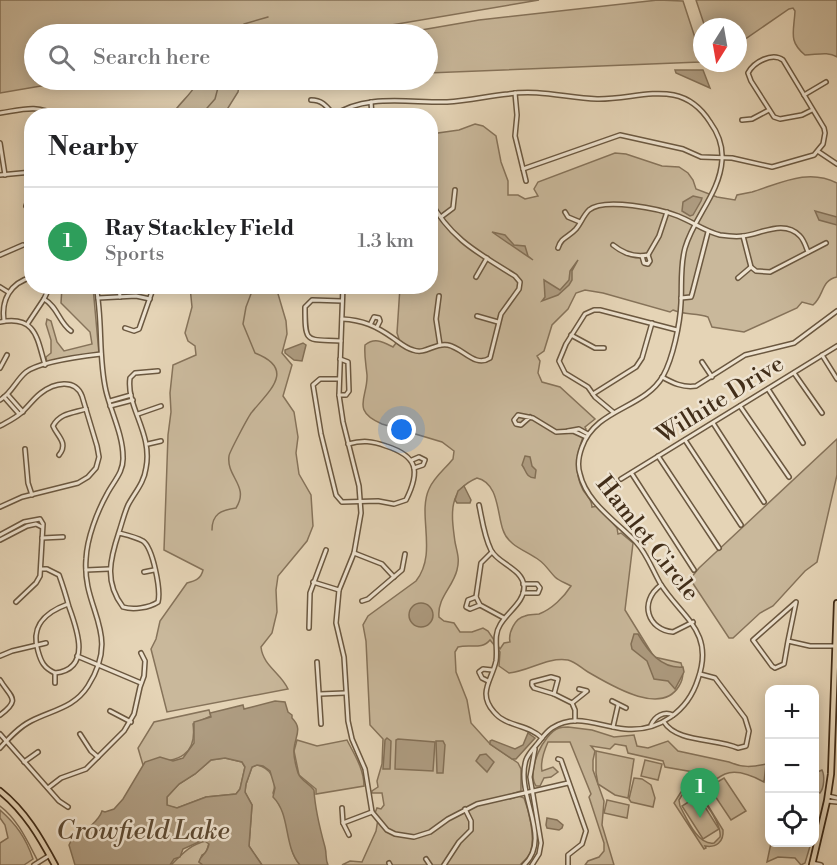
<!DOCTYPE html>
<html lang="en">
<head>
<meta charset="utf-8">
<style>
	body { margin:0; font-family:"Libre Bodoni",serif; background:#f2f2f2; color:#202124 }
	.controls { position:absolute; right:18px; bottom:18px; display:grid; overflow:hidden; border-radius:12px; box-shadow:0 3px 15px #0003 }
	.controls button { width:54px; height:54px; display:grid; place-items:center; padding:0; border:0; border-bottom:2px solid #e0e0e0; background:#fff; color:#202124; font:30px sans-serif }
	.compass { position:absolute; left:693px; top:18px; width:54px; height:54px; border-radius:50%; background:#fff; box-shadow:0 3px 15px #0003; rotate:191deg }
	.you { position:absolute; left:402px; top:430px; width:21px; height:21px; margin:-15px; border:4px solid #fff; border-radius:50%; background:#1a73e8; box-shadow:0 0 0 9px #1a73e833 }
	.badge { display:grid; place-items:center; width:39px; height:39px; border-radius:50%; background:#7c3aed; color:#fff; font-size:20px; font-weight:700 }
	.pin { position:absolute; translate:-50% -50px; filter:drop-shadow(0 2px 3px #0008) }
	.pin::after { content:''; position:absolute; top:32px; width:21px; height:18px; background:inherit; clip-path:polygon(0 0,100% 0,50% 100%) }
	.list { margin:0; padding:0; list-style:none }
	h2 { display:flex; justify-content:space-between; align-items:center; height:78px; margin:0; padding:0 24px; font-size:26px }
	h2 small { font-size:20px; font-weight:400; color:#757577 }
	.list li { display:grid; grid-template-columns:39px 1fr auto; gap:18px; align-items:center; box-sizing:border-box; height:108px; padding:0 24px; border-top:2px solid #e0e0e0 }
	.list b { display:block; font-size:22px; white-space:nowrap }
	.list p { margin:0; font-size:20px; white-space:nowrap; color:#757577 }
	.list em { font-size:20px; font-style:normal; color:#757577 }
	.icon { flex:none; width:33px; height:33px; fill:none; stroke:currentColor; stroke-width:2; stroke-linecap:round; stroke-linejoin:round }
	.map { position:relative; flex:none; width:837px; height:865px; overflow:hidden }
	.search { position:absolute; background:#fff; box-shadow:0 3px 15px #0003; left:24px; top:24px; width:414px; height:66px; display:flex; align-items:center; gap:15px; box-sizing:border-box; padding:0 21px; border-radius:33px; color:#757577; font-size:22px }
	.panel { position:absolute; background:#fff; box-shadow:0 3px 15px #0003; left:24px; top:108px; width:414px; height:186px; border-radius:24px }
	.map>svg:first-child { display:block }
	.green { fill:#c9b89b; stroke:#86735a; stroke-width:1.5; fill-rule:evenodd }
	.water { fill:#ae9c81; stroke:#837057; stroke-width:1.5; fill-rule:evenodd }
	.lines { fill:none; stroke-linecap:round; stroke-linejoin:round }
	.stream { stroke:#837057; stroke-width:1.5 }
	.minor-casing { stroke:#6b5840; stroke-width:6 }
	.major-casing { stroke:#422e19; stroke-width:8 }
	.minor { stroke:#eee3d0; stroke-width:3 }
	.major { stroke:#e5d4b6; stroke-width:4.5 }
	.labels { text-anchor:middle; stroke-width:5; stroke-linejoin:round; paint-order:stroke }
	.street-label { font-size:24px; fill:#422e19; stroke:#eee3d0 }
	.water-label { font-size:26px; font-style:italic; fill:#5d4a33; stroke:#eee3d0 }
</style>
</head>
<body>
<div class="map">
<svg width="837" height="865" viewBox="0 0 837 865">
	<rect width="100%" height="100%" fill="#e5d4b6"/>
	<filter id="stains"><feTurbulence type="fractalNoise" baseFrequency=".00333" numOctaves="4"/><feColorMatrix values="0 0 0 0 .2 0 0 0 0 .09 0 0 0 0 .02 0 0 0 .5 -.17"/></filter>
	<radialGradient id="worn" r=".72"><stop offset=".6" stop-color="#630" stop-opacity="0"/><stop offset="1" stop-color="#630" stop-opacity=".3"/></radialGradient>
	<!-- green -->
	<g class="green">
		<path d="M0,0H539L338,34H34V80H76L0,93Z"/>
		<path d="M658,0L683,1L702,59L700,62L428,73V34H398L479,20Z"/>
		<path d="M696,0H837V57C828,51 816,55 805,55C788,41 794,32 795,11L793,8L789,9L738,44V27H705Z"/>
		<path d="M166,80H265L240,81L238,92L223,116L172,115C179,103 190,96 197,83H166Z"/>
		<path d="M475,124L483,126L496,136L501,162L508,181V195H518L525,199L538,196L534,189L538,182L615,153L626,154L662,166L679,167L688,173L693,180L696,189L717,197L735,200L737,195L752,192C781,183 808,168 837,183V277C821,280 824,296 813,305L802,302L797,308L744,332L712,327L708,317C696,313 684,315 673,310L670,312L603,293L585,290L576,293L568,309L552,325L544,351L537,356L540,361L538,373L542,382L560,387L595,419L585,427L586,429C578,449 572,469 583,490C587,496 592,499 592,507L598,506L617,528L618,534L621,533L633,543L625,610L654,657L681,663C684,671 684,678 679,686C661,717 609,684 588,672C581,668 576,662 568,660C546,657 530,671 509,673L499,666L500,652L490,640C482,650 470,644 458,647L455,652L456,672L467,700L471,723L490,744L518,763L521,769V791L508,795L510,799L519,796L524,798C529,811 535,835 531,850C530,856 525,860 520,865H342L350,861L362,862L376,831L378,819L375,813L377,808L381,809L384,805L382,793H372V791L378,787L377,781L382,764L383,739L370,725L366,641L363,625L368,616L416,581C438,553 417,515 429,489C434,477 445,469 453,459L454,451L442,442L382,424C350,410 368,398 367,375C366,364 364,356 365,345C375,337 383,342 393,347L399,339L397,333L400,287L430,286L431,134L459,130ZM477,478C499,483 497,514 503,530C508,546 527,551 539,560C546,565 549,571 555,577C559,581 566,583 571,586C564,597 552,609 539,614C534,615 529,614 525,616C515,618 508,633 510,642L504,643L500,649L488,631L483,628L472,632H460L454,623L444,621L439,617C437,598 453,587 457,570C460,559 457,552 455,542C451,513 448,490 477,478Z"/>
		<path d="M62,287H93L99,354C81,354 64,358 47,363L46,357L51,353V340L46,324L47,319L51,321L57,342L64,351L92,344L90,332L61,303Z"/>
		<path d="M190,287H276L286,321L287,334L282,353L292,365L283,396L294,412L298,437L296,453L299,474L311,495L313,526L307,541L278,576L276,590L277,612L272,633L261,647C263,666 281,673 288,689L167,712L151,649L156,639L160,621L187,583C195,581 201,579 203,570L164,550L168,435L171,412L170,393L173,365L196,355L195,346L188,341L185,333L192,307Z"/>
		<path d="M837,439V475L817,562L805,571L773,606L760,613L733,638H729L690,579L699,568Z"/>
		<path d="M209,710L211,716L193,724C198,761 172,760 143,765L138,748L154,722Z"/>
		<path d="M568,727L592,730L614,737L634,735L637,746L648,748L668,741L678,751L729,762C743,768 752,767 766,764L764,782C753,776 737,769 725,774C715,778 709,788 699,783V773L665,767L663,761L628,753L626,746L615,744L610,749L591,746L595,751L593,760V770L604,801L602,825L614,865H585L588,861L599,857L604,851V843L589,797L591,794L570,742H548C544,751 540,761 542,771L553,767L558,772L551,777L544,778L540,786H536C526,771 543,734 559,728C562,727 565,727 568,727Z"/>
		<path d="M297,740L317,746L347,740C354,754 364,769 364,786L316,794V789L299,775L294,751Z"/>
		<path d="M596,751L634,759L628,798L615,795L598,784L596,773Z"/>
		<path d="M225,758L242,762L245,767L240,789L236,794L206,797L177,808L167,806V797L179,784L195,774L211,760Z"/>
		<path d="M645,760L662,764L658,780L641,776Z"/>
		<path d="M257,765C269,767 278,780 273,793C277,802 283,809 286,819C290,834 289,853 300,865H262L249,846L252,805L245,792L246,784L252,767Z"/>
		<path d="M822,770C825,776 824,788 820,793L815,792V773Z"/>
		<path d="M634,778L642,779L651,785L655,798L653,807L631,802L629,799Z"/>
		<path d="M724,778L746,811L731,820L709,787Z"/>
		<path d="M693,789L701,794L723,830C724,842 716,848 705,846L706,848L704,849L674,803L681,792ZM692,791C703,795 722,826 720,837L714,843C698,846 687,819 680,806L679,800L682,795Z"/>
		<path d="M698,796L719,829L703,839L682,806Z"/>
		<path d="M607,800L629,805L627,818L604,813Z"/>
		<path d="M0,810C16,824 26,838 33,859L24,865H0V843L8,838L5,825L0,818Z"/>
		<path d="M206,841L209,843L206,853L202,855L199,862L203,865H171C182,854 191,844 206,841Z"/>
		<path d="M771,843H811L805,863L801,865L795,858L778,857L767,862Z"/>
	</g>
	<!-- water -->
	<g class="water">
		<path d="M675,70H703L710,88L676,73Z"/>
		<path d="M693,196L702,198L701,201L693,215L690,216L682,211L683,202Z"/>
		<path d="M815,211L837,217V225L819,220Z"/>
		<path d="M492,232L505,235L514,245L525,246L528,256L533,260Z"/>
		<path d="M578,260L572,271V280L569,285L558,295L542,301L545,297L544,280L560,290L569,280L570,271Z"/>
		<path d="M303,343L306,345L302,361L294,360L285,353V350Z"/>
		<path d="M525,456L530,457L532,466L536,470L535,478C526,478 526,470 522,465Z"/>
		<path d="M464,486L471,500L470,503H457L455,500L458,491Z"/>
		<circle cx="421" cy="615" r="12"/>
		<path d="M638,634C648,651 661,669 683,667L684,672L675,689L668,681L654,679L647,661L632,649L631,644L634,634Z"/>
		<path d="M275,701L285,702L288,712L292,715V718C303,729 295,736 294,749C293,757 296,766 298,773C301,781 309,783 314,790C315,809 320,829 325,847C327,855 325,858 328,865H300C283,845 291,815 273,797L275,788L270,771L263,766L257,765L252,767L246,784L245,792L252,805L249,846L262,865H203L199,862C201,854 207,855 209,844L203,840L183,849L180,857L174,859L170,865H75L69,845L72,839C82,832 98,823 102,811L105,812L114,809L123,799L145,762L160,757L173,761L183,758L194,743V722L211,717L210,713L243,705L244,709ZM225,758L242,762L245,767L240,789L236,794L206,797L177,808L167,805V797L179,784L195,774L211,760Z"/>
		<path d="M528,733L535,738L516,759H512L490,744V741L492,740L515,749L523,745Z"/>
		<path d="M387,738L391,741L390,769H383L385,740Z"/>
		<path d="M398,739L435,742L433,771L395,769L396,740Z"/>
		<path d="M436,741H443L445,745L443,773H437Z"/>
		<path d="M486,754L494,762L487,772L476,761L480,755Z"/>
		<path d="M547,818L557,820L563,825L562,828L559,830L547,828L546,825Z"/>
	</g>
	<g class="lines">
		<!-- stream -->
		<g class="stream">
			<path d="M235,34L244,24L268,17"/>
			<path d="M200,116L215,99L220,80"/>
			<path d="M212,530C212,514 221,510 236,508C250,486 226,477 229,456C229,453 249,415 252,412C270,390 296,369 255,353L243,324L246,307L254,286"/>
			<path d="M0,806C19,820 29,845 40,865"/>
		</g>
		<!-- minor casing -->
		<g class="minor-casing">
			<g id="minor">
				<path d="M515,93L517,115L515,136L526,181"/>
				<path d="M804,95L826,82"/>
				<path d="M311,100C323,100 327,107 334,115"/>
				<path d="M371,102L372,116"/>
				<path d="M0,113C21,110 38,104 57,116"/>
				<path d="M333,116C365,93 410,103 447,102C468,101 488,96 508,94C539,89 567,98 597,99C639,100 681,76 710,122C718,133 723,146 722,160C720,193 694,217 685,248C680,266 682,285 681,303C680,324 673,358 663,376C644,409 596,408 582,447C579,455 577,465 580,474C586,502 617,522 636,542C647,554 652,569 660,583C681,617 715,631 698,679C688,711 659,732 625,729C600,727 576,712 552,728C546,732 542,738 538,743C533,749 528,754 526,760C515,795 553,838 524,865"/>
				<path d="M742,120L752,119L769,110"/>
				<path d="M0,143L5,175"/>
				<path d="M819,152L837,164"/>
				<path d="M523,169L620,135L683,149L701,157L732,158L772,167L814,155L823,144L825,133L824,128L783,60C772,52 754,62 748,73L751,81L774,117L780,119L802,115L812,110"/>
				<path d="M0,175L32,172"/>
				<path d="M26,206L30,195L29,172"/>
				<path d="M565,212L568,217L580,222"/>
				<path d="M441,217L453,208L455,190"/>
				<path d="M743,236L751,267L756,271L770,272L826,243"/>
				<path d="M613,245C623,253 634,258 648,255L659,236L667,212"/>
				<path d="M558,248C561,237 569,237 576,229C581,223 583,216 589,210C604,197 660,209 678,216C693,222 704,231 720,235C727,236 736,237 743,236C761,234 784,219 800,236C804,240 806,247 808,252"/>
				<path d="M0,255L23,245"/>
				<path d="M642,256L644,263L648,264L650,261L648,255"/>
				<path d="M476,277L487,258"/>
				<path d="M738,278L751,267"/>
				<path d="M119,286L120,297"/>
				<path d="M343,286L339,395L343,422L359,486L361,513L354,553L339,590L336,623L344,657L348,721L352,739L365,769L372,812L387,830L395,834L414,837L430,832L448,819L477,804L568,783"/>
				<path d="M0,287L8,292"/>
				<path d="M439,296L436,319L440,345"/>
				<path d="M98,298L136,296L150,299"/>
				<path d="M681,298L691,297L692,294L708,232"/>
				<path d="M44,299C58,307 59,323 71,331"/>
				<path d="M477,316L498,322"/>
				<path d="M342,319C363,320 376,326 393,338C399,342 405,348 413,350C426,355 435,342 448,345C463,348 475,368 490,358L501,314L519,289L520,282L515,276C480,254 450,239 430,200"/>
				<path d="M4,321C1,300 10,283 32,277"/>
				<path d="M0,322C36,315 37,338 45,365"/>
				<path d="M28,323L44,299L50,286"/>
				<path d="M371,323L374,317L379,318L380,321L377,327"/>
				<path d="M125,328L134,331L139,329L154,286"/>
				<path d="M571,335L595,348H604"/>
				<path d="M341,341C306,339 305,345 305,307L312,300L342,301"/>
				<path d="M822,355L837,379"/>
				<path d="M702,362L712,377"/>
				<path d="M0,368L7,355"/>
				<path d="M794,373L822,413"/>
				<path d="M662,377C673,383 683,388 696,386L745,355L794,343L837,311"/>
				<path d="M339,379H320L313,385L321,434L336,495L342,502L378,501L394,504L406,500C421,470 417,456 386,446C372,441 363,440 348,444"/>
				<path d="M768,389L803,443"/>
				<path d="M593,394L636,367L642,358L652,323"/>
				<path d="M8,395L23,412"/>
				<path d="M339,395H346L349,391L348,362L340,359"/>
				<path d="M4,397L19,414"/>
				<path d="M0,400C12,393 16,380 26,372C39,362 84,356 101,354"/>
				<path d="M110,401L131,395"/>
				<path d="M110,406L133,400"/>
				<path d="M740,406L789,477"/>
				<path d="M613,412L595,397L588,387L565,373L559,361L566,344L585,314L594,310H600L677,330"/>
				<path d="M138,414L161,406"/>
				<path d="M530,417L521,425L516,424L514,420L518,415L533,418L556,432L573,431L586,437"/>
				<path d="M713,423L764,502"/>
				<path d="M0,426C7,422 14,419 21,413C28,407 33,399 41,393C54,383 75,378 82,396L97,446L99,457L96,468L88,477L78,483L22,497L0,507"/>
				<path d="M568,431L579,429L588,434"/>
				<path d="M685,440L741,525"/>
				<path d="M148,444L161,441"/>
				<path d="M25,449L28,483L32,495"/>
				<path d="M59,455C69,443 57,436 53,426C60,413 73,413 86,409"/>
				<path d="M658,456L719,548"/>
				<path d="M412,460L419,457L425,460L423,465L414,468"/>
				<path d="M632,474L694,570"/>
				<path d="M621,479L837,346"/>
				<path d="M479,505C482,519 484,536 491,550C498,564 522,568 524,586C525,602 507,612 500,625C493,636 498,649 496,661C492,680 477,693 494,712C506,727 528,724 542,738"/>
				<path d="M119,533C127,535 136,537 143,541C153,548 161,590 158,602C149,608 133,610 123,607C104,582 110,559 119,532C122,523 124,514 128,505C135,492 144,483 146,468C153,433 126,407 130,378L135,373L158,371"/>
				<path d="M0,535L24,522L40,519L43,524L40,576L36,583L16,602"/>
				<path d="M42,538L63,537"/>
				<path d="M0,540L27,526L36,524L42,527"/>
				<path d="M492,552L481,563L476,597L480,605L504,618"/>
				<path d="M354,553L382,564L394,577"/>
				<path d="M41,569H47L59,575C63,586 66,596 69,607C77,629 92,669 55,673C44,668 41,662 38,651C30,625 46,612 68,604"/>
				<path d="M86,570L109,569"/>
				<path d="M144,572L154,570"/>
				<path d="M313,582L339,590"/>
				<path d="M661,585C638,602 648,630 673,632L693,622"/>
				<path d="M523,593H538L540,588L537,584H523"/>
				<path d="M476,597L468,600L466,607L470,609L480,605"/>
				<path d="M362,601L368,599L402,570L405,554"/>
				<path d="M309,628L310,593L326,550"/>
				<path d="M788,641L796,602L753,640L772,666L775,668L784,664L788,641L810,646H836"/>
				<path d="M0,656L12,651L46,643"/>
				<path d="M77,656L141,683"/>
				<path d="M317,662L321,724"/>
				<path d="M551,677L558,679L554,694L534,688L532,685V682Z"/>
				<path d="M0,680C10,697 22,699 0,715"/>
				<path d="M488,681L482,678L479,672L483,669L492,670"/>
				<path d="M55,683V673"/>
				<path d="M320,694L345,693"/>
				<path d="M554,694L572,703L575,710V721"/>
				<path d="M612,701L626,708"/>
				<path d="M572,703L587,691L579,689"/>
				<path d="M110,711L131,722"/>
				<path d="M664,722C677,743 717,738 738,748L746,746L749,731L745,718L715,678L700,674"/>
				<path d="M651,725C655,716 664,711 673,715"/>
				<path d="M613,727L618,705"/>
				<path d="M0,734L59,801L68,807"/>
				<path d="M80,734L91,751L98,757"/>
				<path d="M0,748C9,738 19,727 31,721C52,710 74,708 88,686C122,632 82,611 86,559C87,538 97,512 107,494C113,482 124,472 123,457C123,435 111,412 106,391C98,357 103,321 96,286"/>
				<path d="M558,759L561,760L586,831L582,844L568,855V865"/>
				<path d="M24,762L38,752"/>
				<path d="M48,788L61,778L86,769L124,731L134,714L140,687L144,676L145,661L141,653"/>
				<path d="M828,796L837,798"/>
				<path d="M827,801L837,802"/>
				<path d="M342,808L343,823L349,835"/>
				<path d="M343,823L372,812"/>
				<path d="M426,859L430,865"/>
				<path d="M389,863L390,865"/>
				<path d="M812,863L821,865"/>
				<path d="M34,865L50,855"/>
				<path d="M444,865L459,842L471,830V821L465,809"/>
				<path d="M532,865L539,854L541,843L530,777L535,749"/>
			</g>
		</g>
		<!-- major casing -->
		<g class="major-casing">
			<g id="major">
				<path d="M0,791C25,811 40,837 55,865"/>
				<path d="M812,865L827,801L831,774L837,603"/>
			</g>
		</g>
		<!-- minor -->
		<use href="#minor" class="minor"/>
		<!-- major -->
		<use href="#major" class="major"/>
	</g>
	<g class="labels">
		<!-- street labels -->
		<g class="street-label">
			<text transform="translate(720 399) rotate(-32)" y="8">Wilhite Drive</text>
			<text transform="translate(648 538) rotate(52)" y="8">Hamlet Circle</text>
		</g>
		<!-- water labels -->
		<g class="water-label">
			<text x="143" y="839">Crowfield Lake</text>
		</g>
	</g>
	<rect width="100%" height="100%" filter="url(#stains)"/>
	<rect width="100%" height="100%" fill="url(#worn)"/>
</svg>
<div class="controls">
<button>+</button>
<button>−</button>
<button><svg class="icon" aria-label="locate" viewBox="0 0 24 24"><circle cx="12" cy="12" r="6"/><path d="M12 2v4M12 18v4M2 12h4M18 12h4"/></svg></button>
</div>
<svg class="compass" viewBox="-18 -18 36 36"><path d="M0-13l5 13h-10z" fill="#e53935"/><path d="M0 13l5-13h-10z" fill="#757577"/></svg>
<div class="you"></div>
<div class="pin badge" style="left:700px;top:818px;background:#2e9e5b">1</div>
<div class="search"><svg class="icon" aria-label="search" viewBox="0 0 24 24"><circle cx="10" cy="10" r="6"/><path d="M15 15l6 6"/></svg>Search here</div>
<section class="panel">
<h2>Nearby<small></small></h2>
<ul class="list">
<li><span class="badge" style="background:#2e9e5b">1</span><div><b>Ray Stackley Field</b><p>Sports</p></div><em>1.3 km</em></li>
</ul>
</section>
</div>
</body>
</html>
